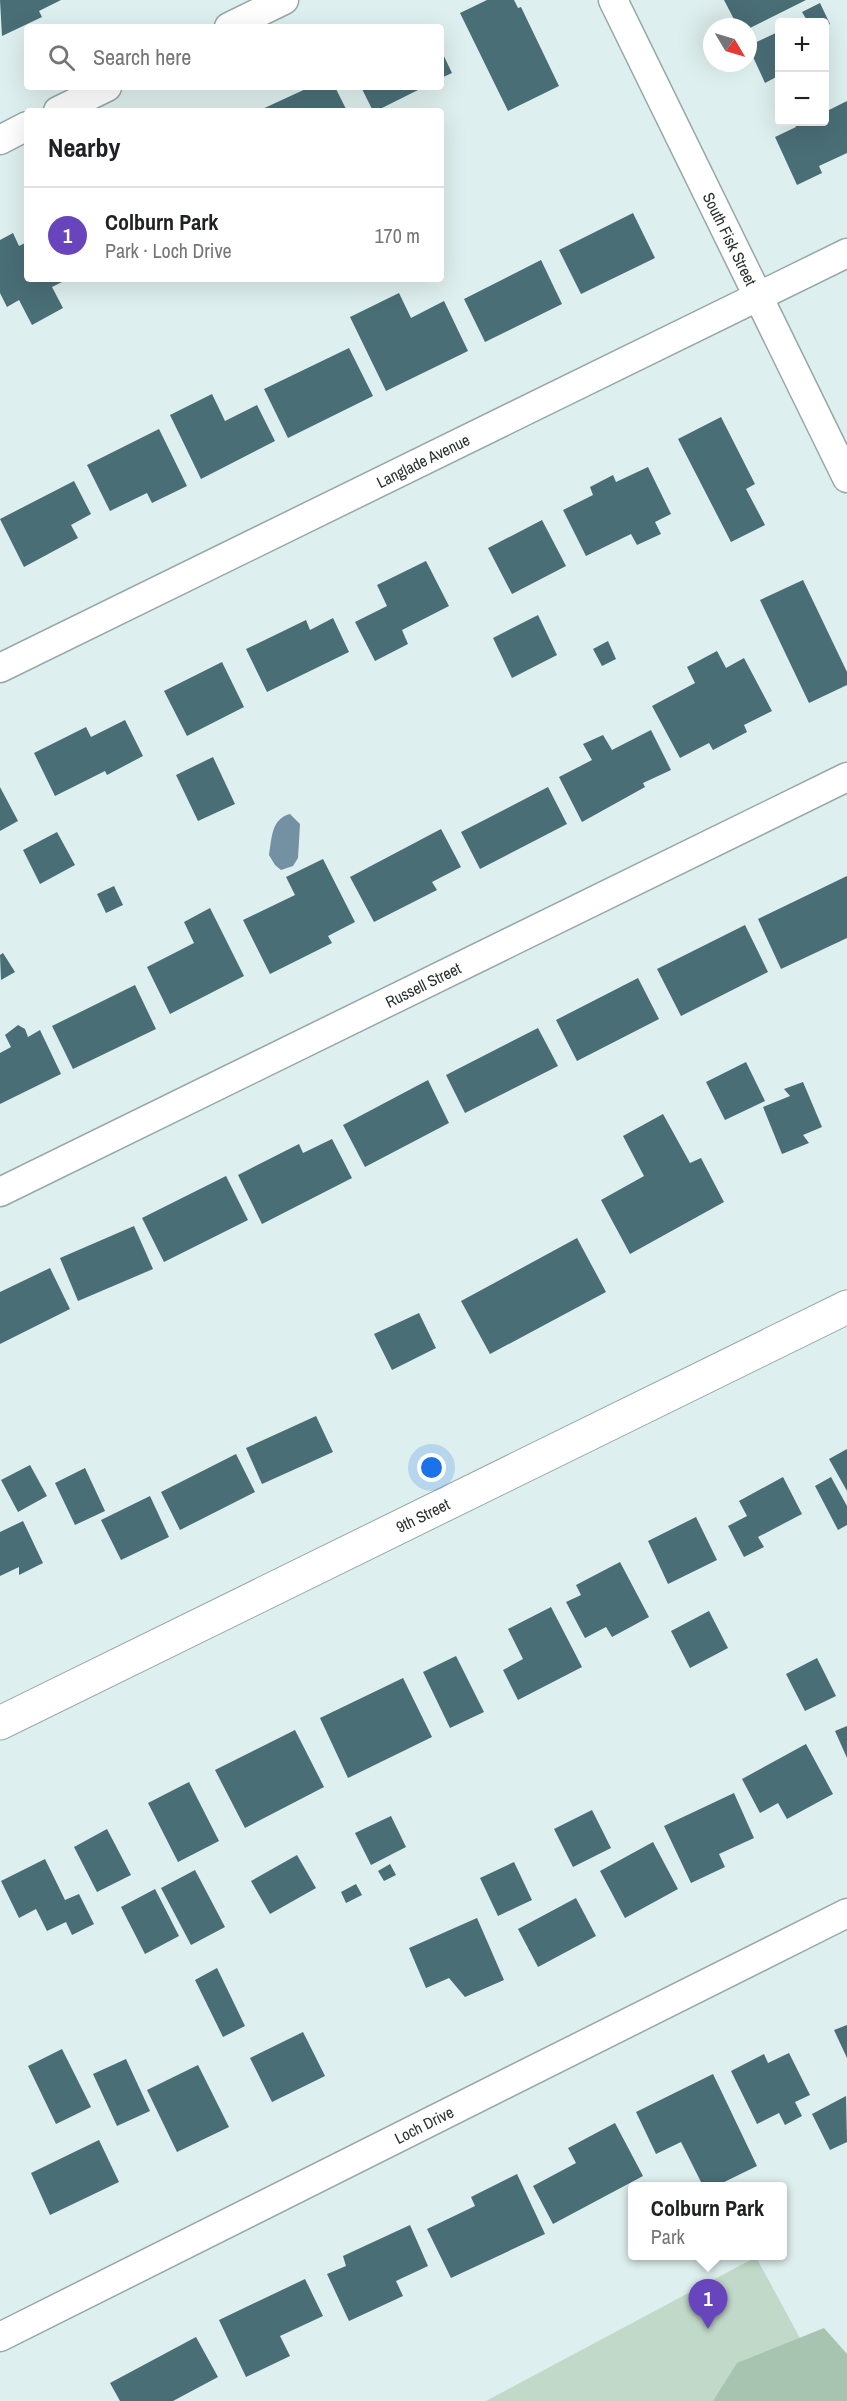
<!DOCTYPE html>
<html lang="en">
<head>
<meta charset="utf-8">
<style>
	body { margin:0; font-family:"Archivo Narrow",sans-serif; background:#f2f2f2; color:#202124 }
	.controls { position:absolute; right:18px; top:18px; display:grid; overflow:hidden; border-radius:6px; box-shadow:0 6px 24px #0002 }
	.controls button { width:54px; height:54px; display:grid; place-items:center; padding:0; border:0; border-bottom:2px solid #e0e0e0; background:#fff; color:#202124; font:30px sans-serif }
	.compass { position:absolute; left:703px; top:18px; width:54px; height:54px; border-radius:50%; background:#fff; box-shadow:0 6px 24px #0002; rotate:128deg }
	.you { position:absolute; left:432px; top:1468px; width:21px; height:21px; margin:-15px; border:4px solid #fff; border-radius:50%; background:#1a73e8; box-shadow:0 0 0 9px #1a73e833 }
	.badge { display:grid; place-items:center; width:39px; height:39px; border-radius:50%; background:#6844bd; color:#fff; font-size:20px; font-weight:700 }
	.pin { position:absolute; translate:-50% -50px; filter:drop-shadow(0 2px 3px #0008) }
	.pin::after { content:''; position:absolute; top:32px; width:21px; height:18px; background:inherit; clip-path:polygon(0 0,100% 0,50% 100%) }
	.popup { position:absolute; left:628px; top:2182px; width:159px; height:78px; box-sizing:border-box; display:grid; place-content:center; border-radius:6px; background:#fff; filter:drop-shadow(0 2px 4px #0005); font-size:20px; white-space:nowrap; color:#757577 }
	.popup b { font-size:22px; color:#202124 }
	.popup::after { content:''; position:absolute; left:50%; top:100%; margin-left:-12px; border:12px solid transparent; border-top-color:#fff }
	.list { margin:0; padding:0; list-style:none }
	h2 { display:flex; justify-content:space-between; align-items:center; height:78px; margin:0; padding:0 24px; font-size:26px }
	h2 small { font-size:20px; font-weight:400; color:#757577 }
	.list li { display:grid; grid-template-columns:39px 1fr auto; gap:18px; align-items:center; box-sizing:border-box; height:96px; padding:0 24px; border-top:2px solid #e0e0e0 }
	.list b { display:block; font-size:22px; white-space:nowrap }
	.list p { margin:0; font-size:20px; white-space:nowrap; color:#757577 }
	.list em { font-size:20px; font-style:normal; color:#757577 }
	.icon { flex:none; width:33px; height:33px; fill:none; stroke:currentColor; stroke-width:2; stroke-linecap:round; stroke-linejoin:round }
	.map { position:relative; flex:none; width:847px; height:2401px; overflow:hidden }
	.search { position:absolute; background:#fff; box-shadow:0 6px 24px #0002; left:24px; top:24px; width:420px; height:66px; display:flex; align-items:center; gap:15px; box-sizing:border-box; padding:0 21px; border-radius:6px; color:#757577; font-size:22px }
	.panel { position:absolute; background:#fff; box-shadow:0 6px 24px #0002; left:24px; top:108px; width:420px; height:174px; border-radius:6px }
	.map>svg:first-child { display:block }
	.green { fill:#c0d9c8 }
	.forest { fill:#a7c4b0 }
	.water { fill:#7391a2 }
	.building { fill:#4a6e76 }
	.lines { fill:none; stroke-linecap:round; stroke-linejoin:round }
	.street-casing { stroke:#97a7a7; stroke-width:31 }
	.secondary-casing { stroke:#97a7a7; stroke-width:35 }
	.street { stroke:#fff; stroke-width:28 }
	.secondary { stroke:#fff; stroke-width:33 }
	.labels { text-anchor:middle; stroke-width:6; stroke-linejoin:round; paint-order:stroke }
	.street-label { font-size:16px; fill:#2a3131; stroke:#fff }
</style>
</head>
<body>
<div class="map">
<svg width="847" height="2401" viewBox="0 0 847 2401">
	<rect width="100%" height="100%" fill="#ddefee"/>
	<!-- green -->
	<path class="green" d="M756,2257L834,2401H486Z"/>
	<!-- forest -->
	<path class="forest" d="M824,2328L847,2354V2401H713L737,2363Z"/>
	<!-- water -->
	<path class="water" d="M290,814L300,824L298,858L293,866L281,870L275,865L269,855C272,838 271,819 290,814Z"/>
	<!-- building -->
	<g class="building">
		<path d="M0,0H61L39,11L42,17L2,36Z"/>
		<path d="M487,0H514L518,8L521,7L559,86L508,111L460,13Z"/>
		<path d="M724,0H806L748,29L738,27Z"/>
		<path d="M820,3L830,24L824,27V22H808L802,12Z"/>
		<path d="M780,31V75L765,83L748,46Z"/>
		<path d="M441,50L452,73L441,78Z"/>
		<path d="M310,87H335L347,111H258Z"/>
		<path d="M361,87H424L376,111H373Z"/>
		<path d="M847,101V153L819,166L822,173L797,185L775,137L796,127L793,122H824V106L827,111Z"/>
		<path d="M633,213L655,258L581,294L559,250Z"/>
		<path d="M13,233L19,246L27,242V279H68L52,287L63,308L32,325L19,300L7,307L0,293V240Z"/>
		<path d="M541,260L562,304L485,342L464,299Z"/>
		<path d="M399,293L411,318L444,301L468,351L386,391L350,317Z"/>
		<path d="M349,348L373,396L288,438L264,389Z"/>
		<path d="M212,394L225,421L257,405L275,441L201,479L170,415Z"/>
		<path d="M721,417L755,484L746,489L765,525L731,542L678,439Z"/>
		<path d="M159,429L187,486L152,503L147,493L110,511L87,465Z"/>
		<path d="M648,467L671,514L655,522L661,534L637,545L631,534L586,556L563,510L593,495L590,487L613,475L616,482Z"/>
		<path d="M74,481L91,514L71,525L78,538L24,567L0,519Z"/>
		<path d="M542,520L566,566L512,594L488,548Z"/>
		<path d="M426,561L449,606L402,630L408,644L375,661L355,622L387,606L377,585Z"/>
		<path d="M803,580L847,672V685L809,703L760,600Z"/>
		<path d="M538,615L557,655L512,678L493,638Z"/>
		<path d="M333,618L349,652L267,692L246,649L306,620L310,630Z"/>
		<path d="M608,641L616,659L602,666L593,649Z"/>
		<path d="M717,651L726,668L744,658L772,711L744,725L747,732L713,750L709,743L680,758L652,706L695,683L687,667Z"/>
		<path d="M222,662L244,707L187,736L164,691Z"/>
		<path d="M125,720L143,756L107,775L105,771L55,796L34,753L86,727L91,737Z"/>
		<path d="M651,730L671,770L643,783L645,787L582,822L559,777L592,760L583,744L603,735L612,750Z"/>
		<path d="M213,757L235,804L198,821L176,775Z"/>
		<path d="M0,787L18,821L0,831Z"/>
		<path d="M548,787L567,824L480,869L461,832Z"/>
		<path d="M441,829L461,867L432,882L437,890L374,922L350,877Z"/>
		<path d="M57,832L75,865L40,884L23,850Z"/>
		<path d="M323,859L355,922L328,936L332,943L270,974L243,920L295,895L286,877Z"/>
		<path d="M847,876V938L781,969L758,919Z"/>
		<path d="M114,886L123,905L106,913L97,894Z"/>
		<path d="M210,908L244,976L170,1014L147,967L194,943L184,922Z"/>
		<path d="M745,925L768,972L681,1016L657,969Z"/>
		<path d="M3,953L15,972L1,980L0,955Z"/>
		<path d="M638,978L659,1019L577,1061L556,1020Z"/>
		<path d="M135,985L156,1029L73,1069L52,1026Z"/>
		<path d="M18,1025L25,1029L28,1037L40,1030L61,1074L0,1104V1053L11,1047L5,1035Z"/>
		<path d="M538,1028L558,1066L465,1113L446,1075Z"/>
		<path d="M746,1062L765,1101L725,1120L706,1082Z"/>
		<path d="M428,1080L449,1123L365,1167L343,1125Z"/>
		<path d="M803,1082L822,1127L803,1135L809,1143L782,1154L763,1107L790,1096L784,1089Z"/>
		<path d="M663,1114L690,1163L701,1158L724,1202L630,1254L601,1200L644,1176L623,1136Z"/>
		<path d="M332,1139L352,1178L262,1224L238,1175L299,1144L303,1153Z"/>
		<path d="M226,1176L248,1220L164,1262L142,1218Z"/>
		<path d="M134,1226L153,1269L78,1301L60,1258Z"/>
		<path d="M577,1238L606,1292L490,1354L461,1301Z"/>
		<path d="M50,1268L70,1309L0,1344V1292Z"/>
		<path d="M419,1313L436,1348L392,1370L374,1334Z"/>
		<path d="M316,1416L333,1452L262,1484L246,1448Z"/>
		<path d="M847,1449V1491L829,1459Z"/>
		<path d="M236,1454L255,1492L180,1530L161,1492Z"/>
		<path d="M30,1465L47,1496L18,1512L1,1480Z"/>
		<path d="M85,1468L105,1511L75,1525L55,1483Z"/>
		<path d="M783,1477L802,1514L758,1537L764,1547L744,1557L728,1526L747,1516L739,1501Z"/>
		<path d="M831,1477L847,1506V1525L838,1530L815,1486Z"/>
		<path d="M150,1496L169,1537L121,1560L101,1520Z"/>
		<path d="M696,1517L717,1560L668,1584L648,1541Z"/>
		<path d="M23,1521L43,1563L19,1575V1567L0,1576V1532Z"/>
		<path d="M620,1562L649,1617L612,1637L606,1627L585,1638L566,1602L581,1595L576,1585Z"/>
		<path d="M551,1607L582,1667L518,1700L503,1670L523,1659L508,1629Z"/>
		<path d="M709,1611L728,1648L690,1668L671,1631Z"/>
		<path d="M456,1656L484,1712L450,1728L423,1672Z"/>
		<path d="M817,1658L836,1696L805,1711L786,1674Z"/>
		<path d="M403,1678L432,1737L348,1778L320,1718Z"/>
		<path d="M847,1726V1758L835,1731Z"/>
		<path d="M295,1730L324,1787L245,1828L215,1770Z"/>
		<path d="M806,1744L833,1794L787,1819L778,1803L760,1813L742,1779Z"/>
		<path d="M189,1782L219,1841L178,1862L148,1803Z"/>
		<path d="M734,1793L754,1838L719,1854L725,1867L691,1883L664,1826Z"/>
		<path d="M592,1810L611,1848L573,1867L554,1829Z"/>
		<path d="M391,1816L406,1847L371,1865L355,1833Z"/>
		<path d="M107,1829L131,1875L97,1892L74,1847Z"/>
		<path d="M653,1842L678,1889L625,1918L600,1871Z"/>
		<path d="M297,1855L316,1888L270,1914L251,1881Z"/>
		<path d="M45,1859L65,1900L79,1894L94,1924L72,1935L66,1922L47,1931L36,1909L19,1918L1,1881Z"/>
		<path d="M514,1862L532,1900L498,1916L480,1878Z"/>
		<path d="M390,1864L396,1875L384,1881L378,1871Z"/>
		<path d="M195,1870L225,1927L191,1945L161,1888Z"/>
		<path d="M356,1884L362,1895L346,1903L341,1892Z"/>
		<path d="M155,1889L179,1936L145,1954L121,1907Z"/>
		<path d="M576,1898L596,1936L538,1967L518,1929Z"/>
		<path d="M477,1918L504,1980L465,1997L449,1978L426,1988L409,1948Z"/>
		<path d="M217,1968L245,2026L223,2037L195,1980Z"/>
		<path d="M847,2025V2058L834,2030Z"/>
		<path d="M303,2032L325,2076L272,2102L250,2058Z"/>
		<path d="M62,2049L91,2107L56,2124L28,2066Z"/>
		<path d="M789,2053L810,2095L795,2102L802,2116L785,2125L779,2113L757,2124L731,2071L764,2054L768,2063Z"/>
		<path d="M126,2059L150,2111L117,2126L93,2074Z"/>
		<path d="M198,2065L229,2127L177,2152L147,2090Z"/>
		<path d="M713,2074L757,2166L716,2186H703L681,2142L656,2154L636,2112Z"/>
		<path d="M846,2096L847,2142L830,2150L812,2114Z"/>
		<path d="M615,2123L643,2176L553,2224L533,2186L576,2163L568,2148Z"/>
		<path d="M99,2140L119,2182L50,2215L31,2173Z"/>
		<path d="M517,2174L545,2234L451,2278L427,2229L475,2206L471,2197Z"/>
		<path d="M410,2225L428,2266L396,2281L403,2296L349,2321L327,2274L346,2266L343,2256Z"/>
		<path d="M305,2279L323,2316L280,2336L290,2356L246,2377L219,2320Z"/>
		<path d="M196,2337L218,2377L173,2401H120L110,2383Z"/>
	</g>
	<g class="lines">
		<!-- street casing -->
		<g class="street-casing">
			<g id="street">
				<path id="s1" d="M613,0L847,478"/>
				<path d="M229,27L284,0"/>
				<path d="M58,111L107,87"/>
				<path d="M0,140L27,126"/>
				<path id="s2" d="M0,668L847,253"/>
				<path id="s3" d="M0,1192L847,777"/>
				<path id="s4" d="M0,2337L847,1913"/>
			</g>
		</g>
		<!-- secondary casing -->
		<g class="secondary-casing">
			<g id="secondary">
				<path id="s5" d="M0,1723L847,1307"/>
			</g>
		</g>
		<!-- street -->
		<use href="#street" class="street"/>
		<!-- secondary -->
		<use href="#secondary" class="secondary"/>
	</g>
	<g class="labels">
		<!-- street labels -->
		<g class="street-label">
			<text dy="6" stroke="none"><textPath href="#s1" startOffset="266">South Fisk Street</textPath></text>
			<text dy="6" stroke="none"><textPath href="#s2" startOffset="471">Langlade Avenue</textPath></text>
			<text dy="6" stroke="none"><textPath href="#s3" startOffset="471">Russell Street</textPath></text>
			<text dy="6" stroke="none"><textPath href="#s5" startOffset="471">9th Street</textPath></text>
			<text dy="6" stroke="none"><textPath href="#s4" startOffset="474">Loch Drive</textPath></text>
		</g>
	</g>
</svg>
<div class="controls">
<button>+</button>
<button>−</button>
</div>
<svg class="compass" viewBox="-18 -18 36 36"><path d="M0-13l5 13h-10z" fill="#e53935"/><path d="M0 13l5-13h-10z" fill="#757577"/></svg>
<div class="you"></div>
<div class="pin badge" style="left:708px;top:2329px">1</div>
<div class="popup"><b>Colburn Park</b>Park</div>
<div class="search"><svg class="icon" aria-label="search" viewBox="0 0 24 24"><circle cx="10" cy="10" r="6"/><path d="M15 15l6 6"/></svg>Search here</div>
<section class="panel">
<h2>Nearby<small></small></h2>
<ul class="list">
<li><span class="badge">1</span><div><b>Colburn Park</b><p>Park · Loch Drive</p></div><em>170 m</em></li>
</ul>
</section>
</div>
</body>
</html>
